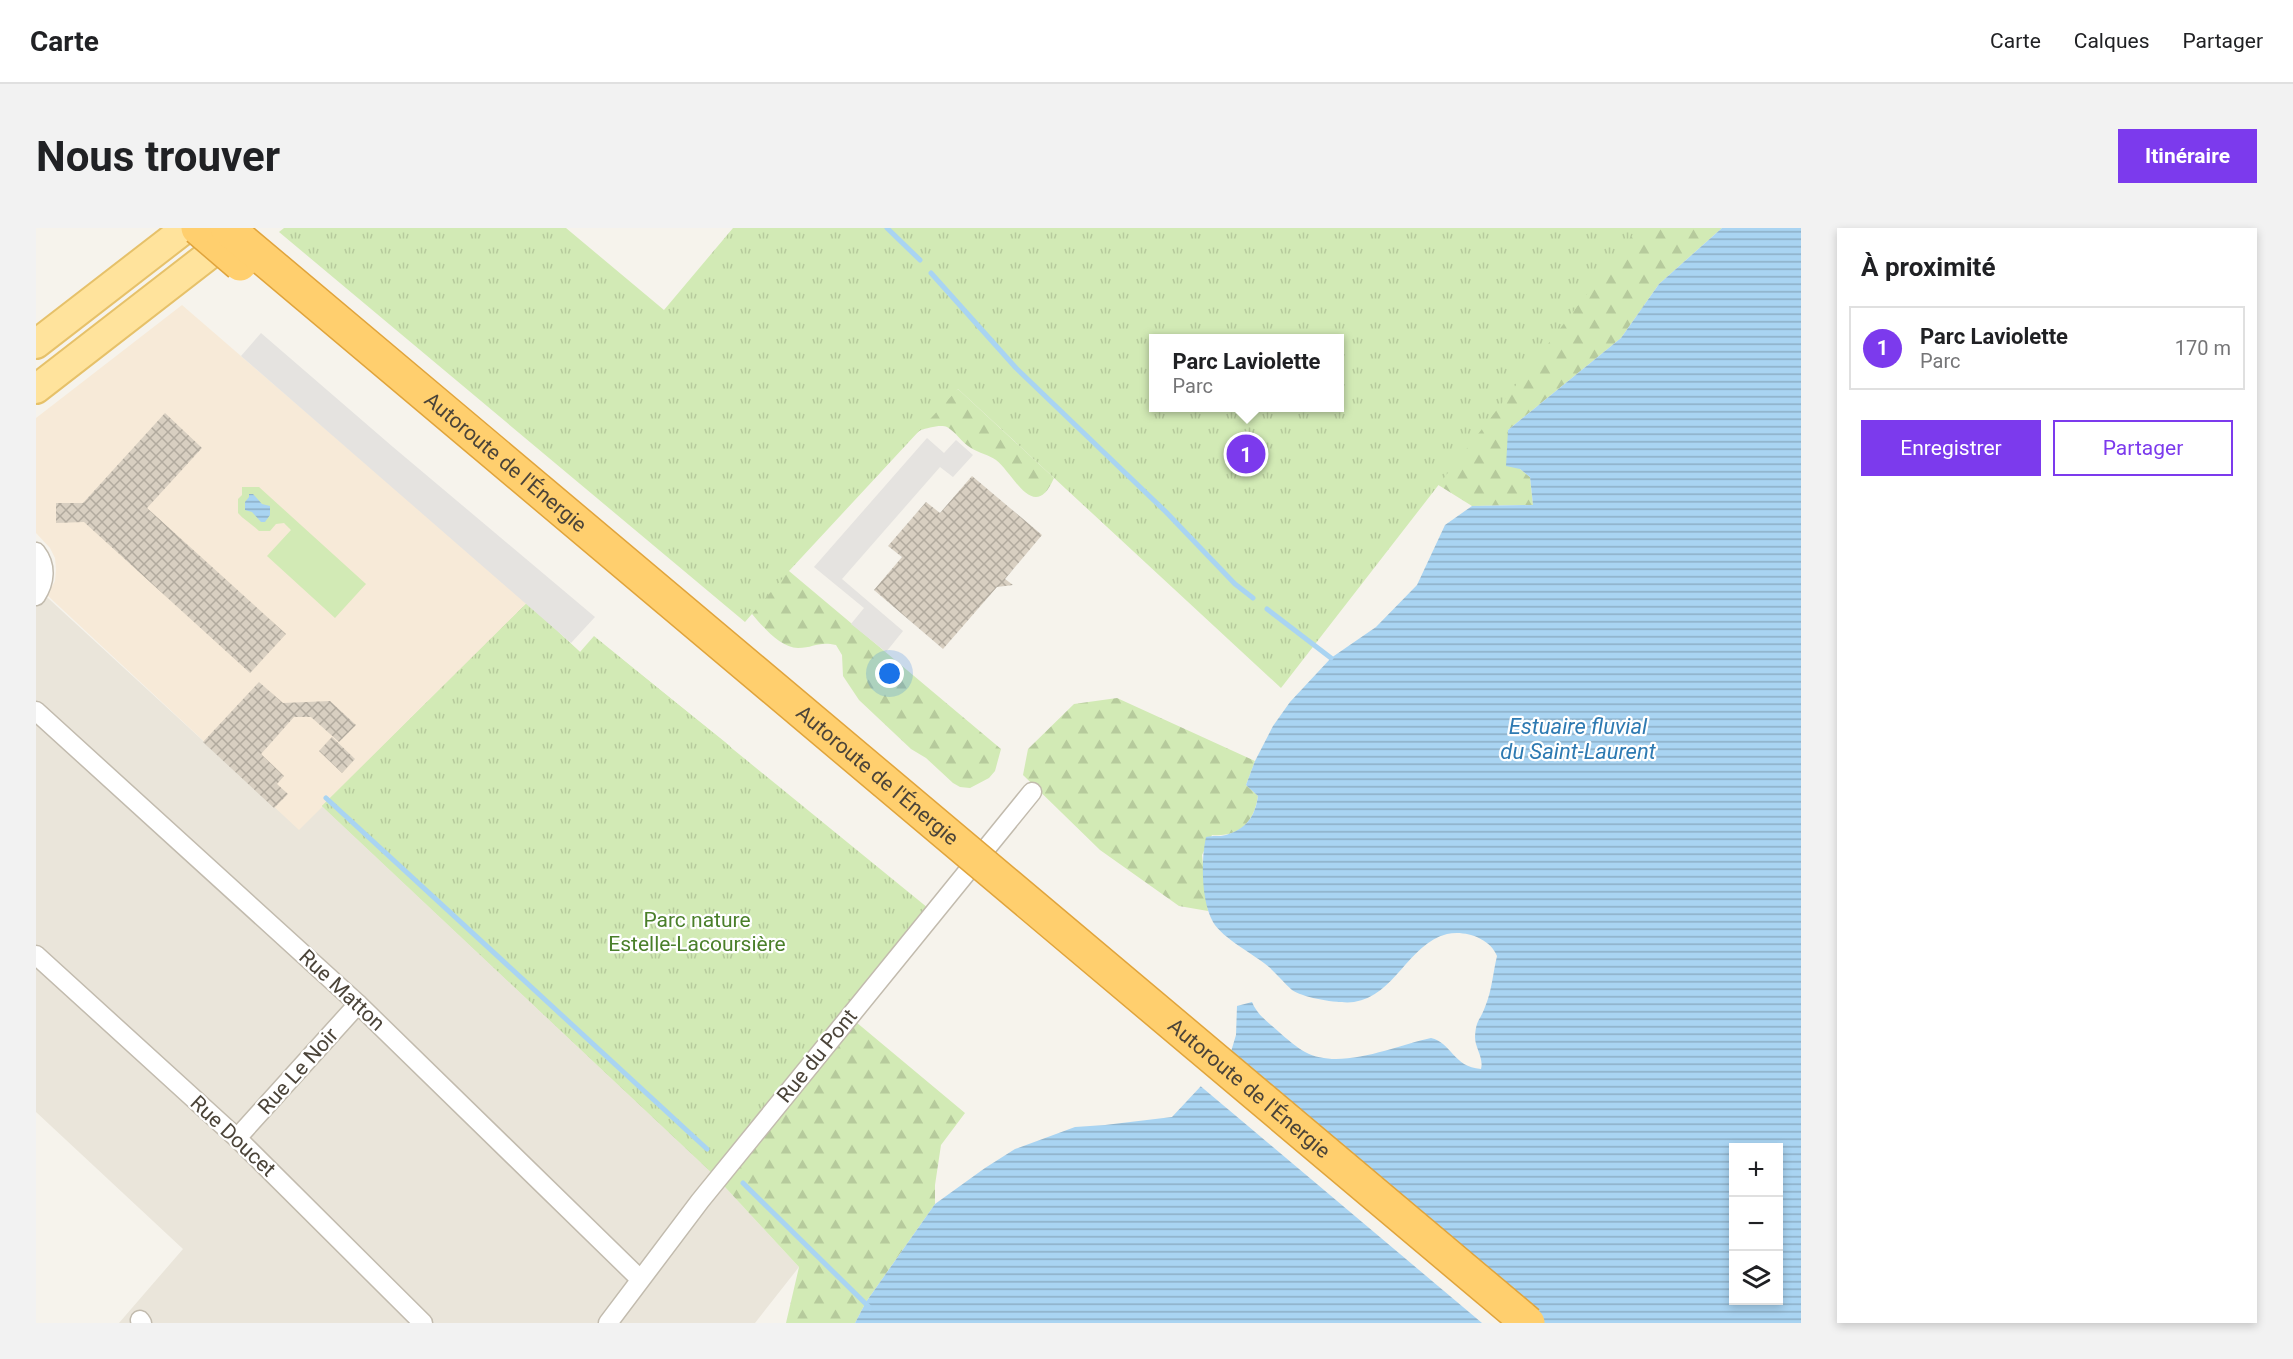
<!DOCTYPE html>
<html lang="fr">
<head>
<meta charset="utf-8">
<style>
	body { margin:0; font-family:Roboto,sans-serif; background:#f2f2f2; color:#202124 }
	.controls { position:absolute; right:18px; bottom:18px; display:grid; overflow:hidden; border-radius:0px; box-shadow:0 3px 9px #0003 }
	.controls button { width:54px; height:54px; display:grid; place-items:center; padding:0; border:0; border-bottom:2px solid #e0e0e0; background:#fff; color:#202124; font:30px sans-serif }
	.you { position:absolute; left:854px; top:446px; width:21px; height:21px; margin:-15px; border:4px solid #fff; border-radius:50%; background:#1a73e8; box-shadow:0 0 0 9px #1a73e833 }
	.badge { display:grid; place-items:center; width:39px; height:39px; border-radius:50%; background:#7c3aed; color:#fff; font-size:20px; font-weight:700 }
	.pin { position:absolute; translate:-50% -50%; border:3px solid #fff; box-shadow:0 2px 6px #0006 }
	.popup { position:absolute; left:1113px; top:106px; width:195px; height:78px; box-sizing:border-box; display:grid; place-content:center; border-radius:0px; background:#fff; filter:drop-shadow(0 2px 4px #0005); font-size:20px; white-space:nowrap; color:#757577 }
	.popup b { font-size:22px; color:#202124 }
	.popup::after { content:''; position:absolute; left:50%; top:100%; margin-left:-12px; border:12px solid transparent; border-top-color:#fff }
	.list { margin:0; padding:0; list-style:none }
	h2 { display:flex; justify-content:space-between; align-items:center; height:78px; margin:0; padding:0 24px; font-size:26px }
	h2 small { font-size:20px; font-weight:400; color:#757577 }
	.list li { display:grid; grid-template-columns:39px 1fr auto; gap:18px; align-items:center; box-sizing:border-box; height:84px; margin:0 12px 12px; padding:0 12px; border:2px solid #e0e0e0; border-radius:0px }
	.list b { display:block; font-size:22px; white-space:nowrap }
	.list p { margin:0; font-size:20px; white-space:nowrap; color:#757577 }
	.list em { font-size:20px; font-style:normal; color:#757577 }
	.actions { display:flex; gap:12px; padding:18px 24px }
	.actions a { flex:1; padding:14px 0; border:2px solid #7c3aed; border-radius:0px; text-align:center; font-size:21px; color:#7c3aed }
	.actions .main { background:#7c3aed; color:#fff }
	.icon { flex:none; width:33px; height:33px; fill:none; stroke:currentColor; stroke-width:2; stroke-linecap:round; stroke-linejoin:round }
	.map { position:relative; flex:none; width:1765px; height:1095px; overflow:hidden; border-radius:0px }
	header { display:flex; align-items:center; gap:36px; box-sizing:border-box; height:84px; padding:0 30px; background:#fff; border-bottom:2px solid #e0e0e0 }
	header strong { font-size:28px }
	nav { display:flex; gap:33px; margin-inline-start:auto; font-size:21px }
	.intro { display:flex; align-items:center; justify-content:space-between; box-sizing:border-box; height:144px; padding:0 36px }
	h1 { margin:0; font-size:42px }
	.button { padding:15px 27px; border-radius:0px; background:#7c3aed; color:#fff; font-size:21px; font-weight:700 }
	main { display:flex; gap:36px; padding:0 36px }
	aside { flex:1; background:#fff; border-radius:0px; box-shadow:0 3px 9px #0003 }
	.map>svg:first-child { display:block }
	.residential { fill:#eae5da }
	.commercial { fill:#f7ead8 }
	.grass { fill:#d2eab5 }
	.forest { fill:url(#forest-firs) }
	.park { fill:url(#park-tufts); fill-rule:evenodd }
	.parking { fill:#e5e3e0 }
	.water { fill:url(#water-rules); fill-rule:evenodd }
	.pier { fill:#f6f3ec }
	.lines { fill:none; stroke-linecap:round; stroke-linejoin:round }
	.stream { stroke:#a9d4f2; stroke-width:5 }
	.building { fill:url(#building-cross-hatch) }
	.street-casing { stroke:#c2bbae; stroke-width:21 }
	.primary-casing { stroke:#e6c16a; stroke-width:32 }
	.street { stroke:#fff; stroke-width:18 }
	.primary { stroke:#ffe39c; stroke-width:28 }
	.highway-bridge-casing { stroke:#e0a43c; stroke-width:36; stroke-linecap:butt }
	.highway-bridge { stroke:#ffcf6e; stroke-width:33 }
	.labels { text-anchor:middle; stroke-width:4.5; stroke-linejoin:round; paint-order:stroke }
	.street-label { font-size:21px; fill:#4b4439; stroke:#fff }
	.park-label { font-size:21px; fill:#4a7f2a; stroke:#fff }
	.water-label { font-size:22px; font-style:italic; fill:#2e7ab2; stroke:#fff }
</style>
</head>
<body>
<header>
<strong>Carte</strong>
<nav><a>Carte</a><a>Calques</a><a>Partager</a></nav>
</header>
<div class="intro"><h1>Nous trouver</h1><a class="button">Itinéraire</a></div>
<main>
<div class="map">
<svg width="1765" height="1095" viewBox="0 0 1765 1095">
	<defs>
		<pattern id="forest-firs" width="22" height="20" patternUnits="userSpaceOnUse" patternTransform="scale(1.5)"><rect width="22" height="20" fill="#d2eab5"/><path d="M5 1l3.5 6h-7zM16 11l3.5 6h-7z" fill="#b6ca9c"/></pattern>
		<pattern id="park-tufts" width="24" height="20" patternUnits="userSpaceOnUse" patternTransform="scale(1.5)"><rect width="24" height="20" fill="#d2eab5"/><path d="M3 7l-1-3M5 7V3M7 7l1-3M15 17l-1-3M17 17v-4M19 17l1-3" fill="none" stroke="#b6ca9c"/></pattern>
		<pattern id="water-rules" width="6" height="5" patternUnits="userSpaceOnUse" patternTransform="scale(1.5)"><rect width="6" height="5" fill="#a9d4f2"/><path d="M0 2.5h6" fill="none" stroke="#8caec5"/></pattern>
		<pattern id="building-cross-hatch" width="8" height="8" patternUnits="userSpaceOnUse" patternTransform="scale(1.5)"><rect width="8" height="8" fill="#d8cfc1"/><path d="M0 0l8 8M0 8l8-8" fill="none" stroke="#b1aa9e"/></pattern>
	</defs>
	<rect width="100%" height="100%" fill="#f6f3ec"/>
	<!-- residential -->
	<path class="residential" d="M0,359L263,601L286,578L676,945L763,1039L719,1095H83L147,1021L0,884Z"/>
	<!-- commercial -->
	<path class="commercial" d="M146,77L491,375L263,602L11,367L19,353L20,341L19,330L14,320L0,305V190Z"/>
	<!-- grass -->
	<path class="grass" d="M206,259H223L330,356L299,390L231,328L255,302L248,295L240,296L234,303H223C216,296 208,292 202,285V271L206,267Z"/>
	<!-- forest -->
	<g class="forest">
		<path d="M1420,0H1686L1623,56L1585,110L1472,202L1484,241L1494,249L1497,277L1436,278L1311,200Z"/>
		<path d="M922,161L1018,250C998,296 978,246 960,232C953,227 943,225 935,220C926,215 920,204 911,199C905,196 891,200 885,202C877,205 848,241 840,249L832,225Z"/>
		<path d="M753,343L965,521L959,543L953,550L934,560L924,559L917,555L890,530L875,521L823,472L807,448L806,427L800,417C782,413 778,420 762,420C745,420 726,398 716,386L740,345Z"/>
		<path d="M491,375L558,437L572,420L694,518L808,784L929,885L905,917L899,957V976L830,1074L819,1095H750L763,1039L676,945L286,578Z"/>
		<path d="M1081,470L1219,533L1210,557L1222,568C1218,594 1204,609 1176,607L1166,627L1172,683L1143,678L1064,622L987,547L992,521L1038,476Z"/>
	</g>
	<!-- park -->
	<g class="park">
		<path d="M248,0H530L628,82L697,0H1602L1245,460L922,161L753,343L709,394L243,4ZM1117,110H1303V180H1117Z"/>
		<path d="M491,375L544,424L558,408L892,680L676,945L286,578Z"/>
	</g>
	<!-- parking -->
	<g class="parking">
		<path d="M225,105L357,219L559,389L535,415L205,128Z"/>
		<path d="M891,210L908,225L920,212L937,227L917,249L904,239L806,351L867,403L850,424L815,396L828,380L778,339Z"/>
	</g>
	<!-- water -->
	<g class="water">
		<path d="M1686,0H1765V1095H819L830,1074L899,976L949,940L979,921L1039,899L1069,897L1136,889L1194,827L1200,807L1201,778L1216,774C1221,787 1233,795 1243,804C1251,811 1260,819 1269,824C1304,843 1358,818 1395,810C1415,814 1417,839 1445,841C1448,830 1439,820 1439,809C1440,791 1444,793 1449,779C1456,763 1457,744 1461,728C1454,710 1429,702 1411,706C1372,716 1359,768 1318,774C1304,776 1267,770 1256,762C1248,755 1241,746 1233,739C1218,726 1187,711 1177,694C1165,673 1165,632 1170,609C1177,607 1183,609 1190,607C1210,601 1219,589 1222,568L1210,557L1219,533L1237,498L1254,474L1295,430L1340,399L1381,357L1409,297L1436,278L1497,277L1494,249L1484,241L1470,238L1472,202L1585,110L1623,56ZM1698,920H1742V1072H1698Z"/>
		<path d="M213,266H217L226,276L234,278V287L229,294H225L216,284L209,282V274L213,269Z"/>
	</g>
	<!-- pier -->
	<path class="pier" d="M1190,827L1508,1095H1446L1162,856Z"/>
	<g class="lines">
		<!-- stream -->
		<g class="stream">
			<path d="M851,0L884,32"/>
			<path d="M895,45L980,140L1130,284L1199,356L1217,370"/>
			<path d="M1231,381L1295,430"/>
			<path d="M290,570L671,921"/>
			<path d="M707,955L834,1080"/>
		</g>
	</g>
	<!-- building -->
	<g class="building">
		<path d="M129,185L166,220L111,280L250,406L214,445L48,294L20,295V275H47Z"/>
		<path d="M936,248L1006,307L969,351L977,357L961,359L907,421L838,362L866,329L852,318L890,274L904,285Z"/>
		<path d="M223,454L247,475L294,473L320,497L303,514L275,489H258L225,526L248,548L241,556L252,566L238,580L167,514Z"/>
		<path d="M296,509L319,531L306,545L283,523Z"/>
	</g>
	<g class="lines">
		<!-- street casing -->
		<g class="street-casing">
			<g id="street">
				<path d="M0,324C11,338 9,354 0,368"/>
				<path d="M0,483L322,776L604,1051"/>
				<path d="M0,727L201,910L387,1095"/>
				<path d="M201,910L322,776"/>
				<path d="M104,1092L106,1095"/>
				<path d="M572,1095L664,973L996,564"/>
			</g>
		</g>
		<!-- primary casing -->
		<g class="primary-casing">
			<g id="primary">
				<path d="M0,116L150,0"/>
				<path d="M0,161L200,6"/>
			</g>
		</g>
		<!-- street -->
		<use href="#street" class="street"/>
		<!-- primary -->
		<use href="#primary" class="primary"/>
		<!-- highway-bridge casing -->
		<g class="highway-bridge-casing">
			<g id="highway-bridge">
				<path d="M162,0L204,36"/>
				<path id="s1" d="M191,0L1492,1095"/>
			</g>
		</g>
		<!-- highway-bridge -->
		<use href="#highway-bridge" class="highway-bridge"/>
	</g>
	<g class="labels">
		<!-- street labels -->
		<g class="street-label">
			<text dy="7" stroke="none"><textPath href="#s1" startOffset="364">Autoroute de l'Énergie</textPath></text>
			<text dy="7" stroke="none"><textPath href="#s1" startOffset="850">Autoroute de l'Énergie</textPath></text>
			<text transform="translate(306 762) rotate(43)" y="7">Rue Matton</text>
			<text transform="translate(781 828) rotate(-51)" y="7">Rue du Pont</text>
			<text transform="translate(262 843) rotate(-48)" y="7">Rue Le Noir</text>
			<text dy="7" stroke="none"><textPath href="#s1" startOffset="1336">Autoroute de l'Énergie</textPath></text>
			<text transform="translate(197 908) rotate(43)" y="7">Rue Doucet</text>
		</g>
		<!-- park labels -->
		<g class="park-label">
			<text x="661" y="699">Parc nature<tspan x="661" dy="24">Estelle-Lacoursière</tspan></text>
		</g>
		<!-- water labels -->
		<g class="water-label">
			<text x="1542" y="506">Estuaire fluvial<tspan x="1542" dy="25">du Saint-Laurent</tspan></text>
		</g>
	</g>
</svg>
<div class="controls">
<button>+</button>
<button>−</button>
<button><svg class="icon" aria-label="layers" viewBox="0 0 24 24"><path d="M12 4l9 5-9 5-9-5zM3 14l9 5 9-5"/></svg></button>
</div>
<div class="you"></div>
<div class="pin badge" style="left:1210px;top:226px">1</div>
<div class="popup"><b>Parc Laviolette</b>Parc</div>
</div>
<aside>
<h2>À proximité<small></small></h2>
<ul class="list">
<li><span class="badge">1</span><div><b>Parc Laviolette</b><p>Parc</p></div><em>170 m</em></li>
</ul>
<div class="actions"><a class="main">Enregistrer</a><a>Partager</a></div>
</aside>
</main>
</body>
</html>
